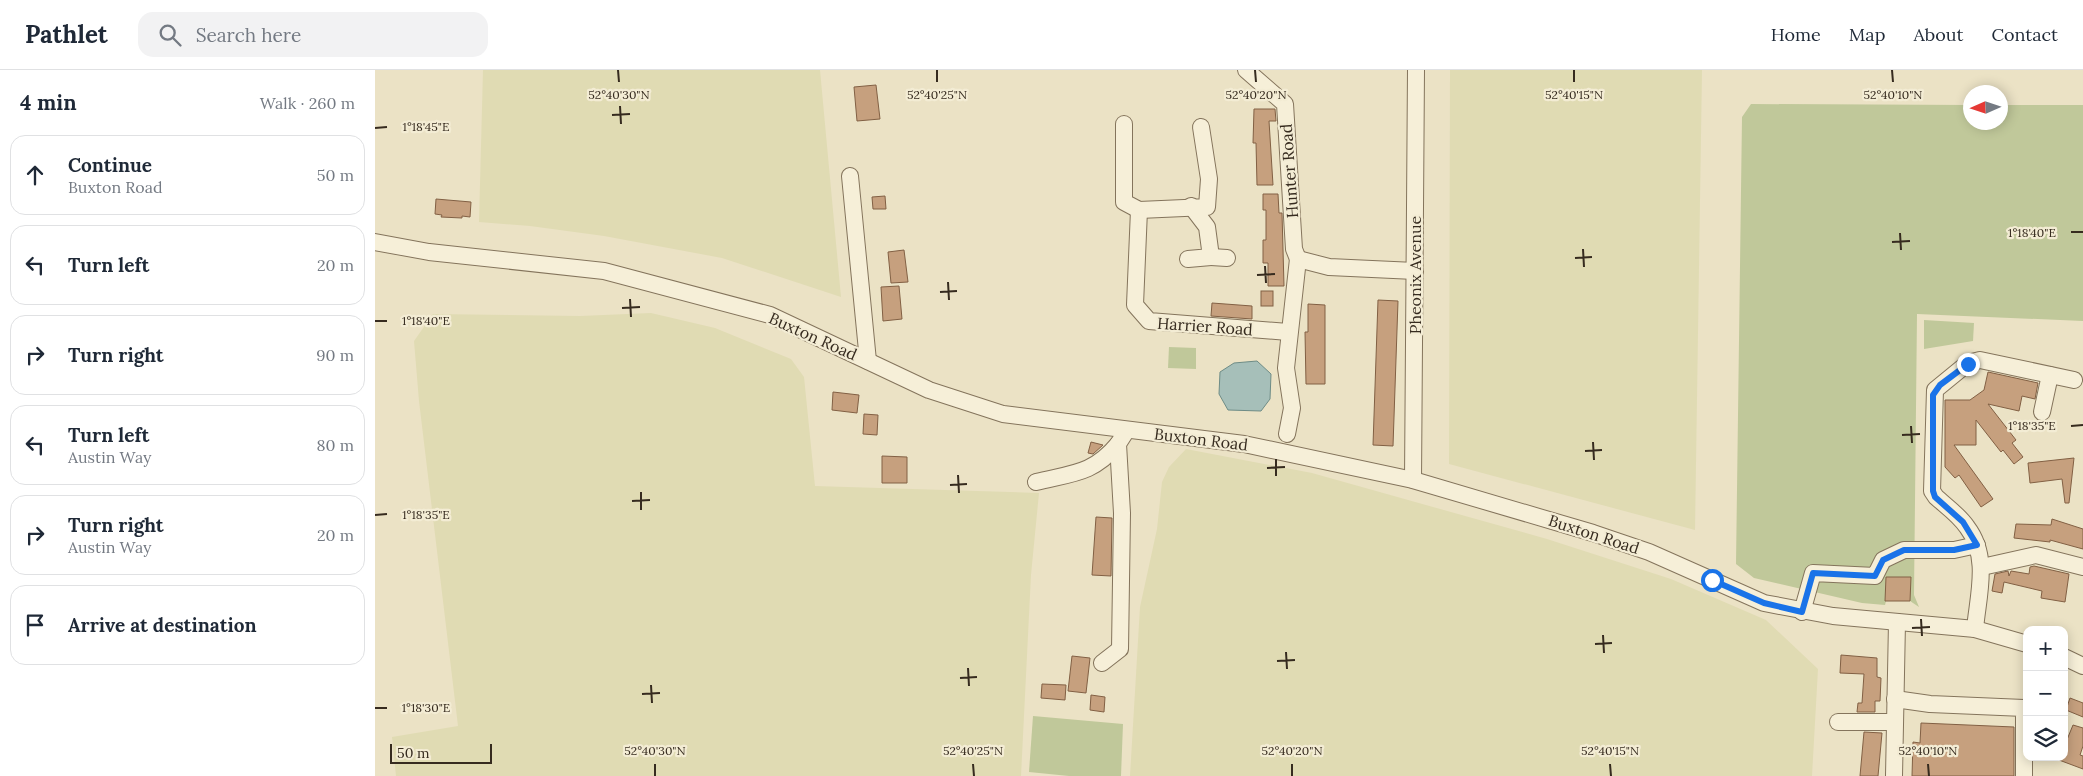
<!DOCTYPE html>
<html lang="en">
<head>
<meta charset="utf-8">
<style>
	body { margin:0; font-family:Lora,serif; background:#f2f2f3; color:#1f2937 }
	.controls { position:absolute; right:15px; bottom:15px; display:grid; overflow:hidden; border-radius:10px; box-shadow:0 2px 12px #0003 }
	.controls button { width:45px; height:45px; display:grid; place-items:center; padding:0; border:0; border-bottom:1px solid #e0e1e3; background:#fff; color:#1f2937; font:25px sans-serif }
	.compass { position:absolute; left:1588px; top:15px; width:45px; height:45px; border-radius:50%; background:#fff; box-shadow:0 2px 12px #0003; rotate:267deg }
	.scale { position:absolute; left:15px; bottom:12px; width:102px; box-sizing:border-box; padding-left:5px; border:2px solid #362b1f; border-top:0; font-size:14px; line-height:18px; white-space:nowrap; color:#362b1f; -webkit-text-stroke:4px #f3ecd4; paint-order:stroke }
	.stop { position:absolute; width:15px; height:15px; margin:-11px; border:4px solid #1a73e8; border-radius:50%; background:#fff }
	.stop.end { background:#1a73e8; border-color:#fff; box-shadow:0 1px 5px #0008 }
	.list { margin:0; padding:0; list-style:none }
	h2 { display:flex; justify-content:space-between; align-items:center; height:65px; margin:0; padding:0 20px; font-size:21px }
	h2 small { font-size:16px; font-weight:400; color:#747a83 }
	.list li { display:grid; grid-template-columns:32px 1fr auto; gap:15px; align-items:center; box-sizing:border-box; height:80px; margin:0 10px 10px; padding:0 10px; border:1px solid #e0e1e3; border-radius:15px }
	.list b { display:block; font-size:19px; white-space:nowrap }
	.list p { margin:0; font-size:16px; white-space:nowrap; color:#747a83 }
	.list em { font-size:16px; font-style:normal; color:#747a83 }
	.icon { flex:none; width:28px; height:28px; fill:none; stroke:currentColor; stroke-width:2; stroke-linecap:round; stroke-linejoin:round }
	.map { position:relative; flex:none; width:1708px; height:706px; overflow:hidden }
	header { display:flex; align-items:center; gap:30px; box-sizing:border-box; height:70px; padding:0 25px; background:#fff; border-bottom:1px solid #e0e1e3 }
	header strong { font-size:24px }
	nav { display:flex; gap:28px; margin-inline-start:auto; font-size:18px }
	.search { width:350px; height:45px; background:#f2f2f3; display:flex; align-items:center; gap:12px; box-sizing:border-box; padding:0 18px; border-radius:15px; color:#747a83; font-size:19px }
	main { display:flex }
	aside { flex:1; background:#fff }
	.map>svg:first-child { display:block }
	.farmland { fill:#e0dbb3 }
	.green { fill:#c0c89a }
	.water { fill:#a6bfb9; stroke:#6e8c86 }
	.building { fill:#c6a07e; stroke:#826044 }
	.lines { fill:none; stroke-linecap:round; stroke-linejoin:round }
	.minor-casing { stroke:#84745c; stroke-width:18 }
	.minor { stroke:#f6efd8; stroke-width:16 }
	.route { stroke:#1a73e8; stroke-width:6 }
	.ticks { fill:none; stroke:#362b1f; stroke-width:2 }
	.labels { text-anchor:middle; stroke-width:4.5; stroke-linejoin:round; paint-order:stroke }
	.street-label { font-size:16px; fill:#362b1f; stroke:#f3ecd4 }
	.ticks-label { font-size:12px; text-anchor:middle; fill:#362b1f; stroke:#f3ecd4; stroke-width:4.5; stroke-linejoin:round; paint-order:stroke }
</style>
</head>
<body>
<header>
<strong>Pathlet</strong>
<div class="search"><svg class="icon" aria-label="search" viewBox="0 0 24 24"><circle cx="10" cy="10" r="6"/><path d="M15 15l6 6"/></svg>Search here</div>
<nav><a>Home</a><a>Map</a><a>About</a><a>Contact</a></nav>
</header>
<main>
<aside>
<h2>4 min<small>Walk · 260 m</small></h2>
<ul class="list">
<li><svg class="icon" aria-label="ahead" viewBox="0 0 24 24"><path d="M12 20V5M6 11l6-6 6 6"/></svg><div><b>Continue</b><p>Buxton Road</p></div><em>50 m</em></li>
<li><svg class="icon" aria-label="left" viewBox="0 0 24 24"><path d="M17 20v-9H6M10 6l-5 5 5 5"/></svg><div><b>Turn left</b></div><em>20 m</em></li>
<li><svg class="icon" aria-label="right" viewBox="0 0 24 24"><path d="M7 20v-9h11M14 6l5 5-5 5"/></svg><div><b>Turn right</b></div><em>90 m</em></li>
<li><svg class="icon" aria-label="left" viewBox="0 0 24 24"><path d="M17 20v-9H6M10 6l-5 5 5 5"/></svg><div><b>Turn left</b><p>Austin Way</p></div><em>80 m</em></li>
<li><svg class="icon" aria-label="right" viewBox="0 0 24 24"><path d="M7 20v-9h11M14 6l5 5-5 5"/></svg><div><b>Turn right</b><p>Austin Way</p></div><em>20 m</em></li>
<li><svg class="icon" aria-label="arrive" viewBox="0 0 24 24"><path d="M6 21V4h12l-3 4 3 4H6"/></svg><div><b>Arrive at destination</b></div></li>
</ul>
</aside>
<div class="map">
<svg width="1708" height="706" viewBox="0 0 1708 706">
	<rect width="100%" height="100%" fill="#ebe2c5"/>
	<!-- farmland -->
	<g class="farmland">
		<path d="M108,0H445L466,227L347,188L229,166L155,156L104,152Z"/>
		<path d="M1075,0H1327L1320,460L1074,394Z"/>
		<path d="M276,243L340,258L416,289L429,307L440,416L664,423L656,505L646,706H21L17,667L83,656L44,331L39,271L58,244L205,246Z"/>
		<path d="M811,379L937,403L1172,469L1296,509L1391,550L1443,599L1437,706H755L765,537L782,459L787,412L794,397Z"/>
	</g>
	<!-- green -->
	<g class="green">
		<path d="M1376,34L1595,35L1596,52H1626V35H1708V251L1542,244L1539,525L1544,537L1535,531H1511L1510,535L1487,533L1379,508L1361,494L1367,47Z"/>
		<path d="M1549,250L1599,253L1598,271L1549,279Z"/>
		<path d="M794,277L821,278V299L793,298Z"/>
		<path d="M658,646L748,654L746,706H694L654,702Z"/>
	</g>
	<!-- water -->
	<path class="water" d="M882,291L896,304L895,329L886,341L853,340L844,324L845,302L859,293Z"/>
	<!-- building -->
	<g class="building">
		<path d="M501,15L505,49L482,51L479,17Z"/>
		<path d="M879,39H900L901,51H894L898,115H882L881,73H878Z"/>
		<path d="M888,124H903L904,143H907L909,216H893V193H888V170H891V140H888Z"/>
		<path d="M510,126L511,139H498L497,127Z"/>
		<path d="M61,129L96,132L95,147L87,146V148L66,147L67,145L60,144Z"/>
		<path d="M529,180L533,212L516,213L513,182Z"/>
		<path d="M524,216L527,249L508,251L506,217Z"/>
		<rect x="886" y="221" width="12" height="15"/>
		<path d="M1003,230L1023,231L1018,376L998,375Z"/>
		<path d="M837,233L877,236V249L836,246Z"/>
		<path d="M933,234L950,235V314H931L930,262H933Z"/>
		<path d="M1613,302L1663,313L1660,329L1647,326L1644,341L1613,334L1641,370L1637,373L1648,387L1639,394L1628,380L1626,382L1601,350V375H1579L1618,429L1606,437L1584,405L1580,408L1570,397V330H1595L1609,320Z"/>
		<path d="M458,322L484,325L482,343L457,340Z"/>
		<path d="M489,344L503,345L502,365L488,364Z"/>
		<path d="M716,372L728,375L718,384L713,383Z"/>
		<path d="M507,386L532,387V413H507Z"/>
		<path d="M1699,388L1694,433H1690L1687,409L1655,413L1653,393Z"/>
		<path d="M721,447L737,448L736,506L717,505Z"/>
		<path d="M1677,449L1708,459V479L1675,470V472L1639,468L1641,454L1676,455Z"/>
		<path d="M1659,496L1694,504L1690,532L1666,528L1667,521L1629,512L1627,523L1617,521L1620,504L1633,501L1634,506L1636,501L1654,504L1655,497Z"/>
		<path d="M1511,507H1536L1535,531H1510Z"/>
		<path d="M1466,585L1502,588V607L1506,608L1505,631H1500V642H1482L1483,633H1487L1489,604L1465,603Z"/>
		<path d="M697,586L715,588L711,623L693,621Z"/>
		<path d="M667,614L691,615L690,630L666,628Z"/>
		<path d="M716,625L730,627L729,642L715,640Z"/>
		<path d="M1695,628L1708,633V647L1691,640Z"/>
		<path d="M1546,653L1639,657V706H1537L1538,672L1545,673Z"/>
		<path d="M1698,655L1708,658V676L1705,685L1708,686V699L1684,690L1685,687H1689V677Z"/>
		<path d="M1489,662L1507,663L1503,706H1485Z"/>
	</g>
	<g class="lines">
		<!-- minor casing -->
		<g class="minor-casing">
			<g id="minor">
				<path d="M871,0L910,34L919,179L923,189"/>
				<path d="M749,54V132L764,140L832,137L834,109L826,57"/>
				<path d="M475,106L493,291"/>
				<path d="M764,140L760,235L774,251L913,262"/>
				<path d="M0,172L54,182L229,201L395,245L554,320L628,344L869,374L1038,410L1218,463L1274,482L1389,533L1458,546L1600,559L1652,574"/>
				<path d="M836,187L852,188"/>
				<path d="M813,189L836,187L832,157L816,136"/>
				<path d="M923,189L954,197L1040,201"/>
				<path d="M1667,342L1675,305"/>
				<path d="M912,364L917,338L911,298L923,189"/>
				<path d="M1038,410L1041,0"/>
				<path d="M661,412C698,403 718,404 743,374"/>
				<path d="M1607,497L1661,485L1708,497"/>
				<path d="M1427,542L1438,503L1500,506L1508,490L1529,480H1579L1602,475"/>
				<path d="M1600,559C1603,525 1615,487 1592,457C1584,445 1571,436 1561,427L1557,421L1560,320L1593,293L1605,290L1699,310"/>
				<path d="M1689,587L1708,596"/>
				<path d="M727,593L745,579L747,443L743,374L752,360"/>
				<path d="M1520,629L1555,634L1649,638V706"/>
				<path d="M1463,652H1519"/>
				<path d="M1519,706L1522,552"/>
			</g>
		</g>
		<!-- minor -->
		<use href="#minor" class="minor"/>
	</g>
	<g class="lines">
		<!-- route -->
		<path class="route" d="M1337,510L1389,533L1427,542L1438,503L1500,506L1508,490L1529,480H1579L1602,475L1588,452L1560,427L1558,421V325L1565,315L1593,294"/>
	</g>
	<!-- ticks -->
	<path class="ticks" d="M243,0L244,12M562,0V12M880,0L881,12M1199,0V12M1517,0L1518,12M245,36L246,54M237,45L255,44M0,58L12,57M1696,162H1708M1525,163L1526,180M1517,172L1535,171M1208,179L1209,197M1200,188L1217,187M890,196L891,213M882,205L900,204M573,212L574,230M565,222L582,221M255,229L256,247M247,238L265,237M0,251H12M1536,356L1537,373M1696,356L1708,355M1527,365L1545,364M1218,372L1219,390M1210,381L1227,380M901,389V406M892,398L910,397M583,405L584,423M575,415L592,414M266,422V440M257,431L275,430M0,445L12,444M1546,549L1547,566M1537,558L1555,557M1228,565L1229,583M1220,574L1237,573M911,582L912,599M902,591L920,590M593,598L594,616M585,608L602,607M276,615L277,633M267,624L285,623M0,638H12M280,694V706M598,694L599,706M917,694V706M1235,694L1236,706M1553,694L1554,706"/>
	<g class="labels">
		<!-- street labels -->
		<g class="street-label">
			<text transform="translate(914 101) rotate(-94)" y="6">Hunter Road</text>
			<text transform="translate(1040 205) rotate(-90)" y="6">Pheonix Avenue</text>
			<text transform="translate(830 256) rotate(4)" y="6">Harrier Road</text>
			<text transform="translate(438 266) rotate(24)" y="6">Buxton Road</text>
			<text transform="translate(826 369) rotate(7)" y="6">Buxton Road</text>
			<text transform="translate(1219 464) rotate(18)" y="6">Buxton Road</text>
		</g>
	</g>
	<g class="ticks-label">
		<text x="244" y="29">52°40'30"N</text>
		<text x="562" y="29">52°40'25"N</text>
		<text x="881" y="29">52°40'20"N</text>
		<text x="1199" y="29">52°40'15"N</text>
		<text x="1518" y="29">52°40'10"N</text>
		<text x="51" y="61">1°18'45"E</text>
		<text x="1657" y="167">1°18'40"E</text>
		<text x="51" y="255">1°18'40"E</text>
		<text x="1657" y="360">1°18'35"E</text>
		<text x="51" y="449">1°18'35"E</text>
		<text x="51" y="642">1°18'30"E</text>
		<text x="280" y="685">52°40'30"N</text>
		<text x="598" y="685">52°40'25"N</text>
		<text x="917" y="685">52°40'20"N</text>
		<text x="1235" y="685">52°40'15"N</text>
		<text x="1553" y="685">52°40'10"N</text>
	</g>
</svg>
<div class="controls">
<button>+</button>
<button>−</button>
<button><svg class="icon" aria-label="layers" viewBox="0 0 24 24"><path d="M12 4l9 5-9 5-9-5zM3 14l9 5 9-5"/></svg></button>
</div>
<svg class="compass" viewBox="-18 -18 36 36"><path d="M0-13l5 13h-10z" fill="#e53935"/><path d="M0 13l5-13h-10z" fill="#747a83"/></svg>
<div class="scale">50 m</div>
<div class="stop" style="left:1337px;top:510px"></div>
<div class="stop end" style="left:1593px;top:294px"></div>
</div>
</main>
</body>
</html>
